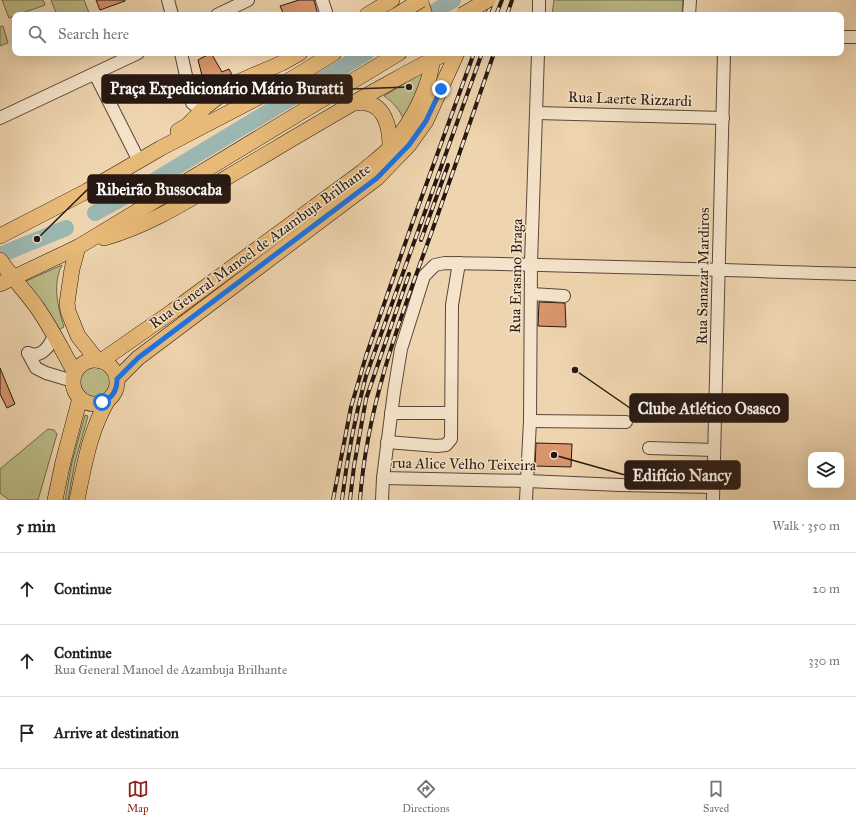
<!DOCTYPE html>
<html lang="en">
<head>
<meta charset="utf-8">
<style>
	body { margin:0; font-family:"IM FELL Great Primer",serif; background:#f6f6f6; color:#222 }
	.controls { position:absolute; right:12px; bottom:12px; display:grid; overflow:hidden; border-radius:8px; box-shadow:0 4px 16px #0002 }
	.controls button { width:36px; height:36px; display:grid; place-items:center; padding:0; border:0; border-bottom:1px solid #e0e0e0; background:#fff; color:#222; font:20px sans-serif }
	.stop { position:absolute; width:12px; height:12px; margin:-9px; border:3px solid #1a73e8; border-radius:50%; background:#fff }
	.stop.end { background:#1a73e8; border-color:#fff; box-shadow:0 1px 4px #0008 }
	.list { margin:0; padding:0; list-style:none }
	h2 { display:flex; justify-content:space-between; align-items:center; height:52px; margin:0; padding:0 16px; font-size:17px }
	h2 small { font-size:13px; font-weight:400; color:#767676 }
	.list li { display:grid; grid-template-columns:26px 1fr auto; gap:12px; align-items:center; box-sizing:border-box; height:72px; padding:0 16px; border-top:1px solid #e0e0e0 }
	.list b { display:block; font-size:15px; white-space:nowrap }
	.list p { margin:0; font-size:13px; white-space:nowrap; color:#767676 }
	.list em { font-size:13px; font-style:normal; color:#767676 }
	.icon { flex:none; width:22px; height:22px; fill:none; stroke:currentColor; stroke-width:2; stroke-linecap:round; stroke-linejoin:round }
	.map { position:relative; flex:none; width:856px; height:500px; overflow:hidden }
	.search { position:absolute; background:#fff; box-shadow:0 4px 16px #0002; left:12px; right:12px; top:12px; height:44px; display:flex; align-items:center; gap:10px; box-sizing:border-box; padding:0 14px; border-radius:8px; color:#767676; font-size:15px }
	.sheet { height:268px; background:#fff }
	nav { display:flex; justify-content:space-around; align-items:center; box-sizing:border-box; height:56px; border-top:1px solid #e0e0e0; background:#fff; font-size:11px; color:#767676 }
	nav a { display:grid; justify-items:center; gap:2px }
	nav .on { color:#8f2418 }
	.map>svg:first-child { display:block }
	.green { fill:#bcbc88; stroke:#716a4d }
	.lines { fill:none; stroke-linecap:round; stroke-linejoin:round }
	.river { stroke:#9cb7b2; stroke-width:16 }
	.building { fill:#d9956c; stroke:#261812 }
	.minor-casing { stroke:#584739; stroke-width:14 }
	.major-casing { stroke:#261812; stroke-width:16 }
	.minor { stroke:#f5e4cb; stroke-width:12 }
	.major { stroke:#e8ba78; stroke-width:15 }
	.rail-casing { stroke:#261812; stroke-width:4 }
	.rail { stroke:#f5e4cb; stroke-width:2.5; stroke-dasharray:8; stroke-linecap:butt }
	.major-bridge-casing { stroke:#261812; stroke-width:16; stroke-linecap:butt }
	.major-bridge { stroke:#e8ba78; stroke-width:15 }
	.route { stroke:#1a73e8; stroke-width:5 }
	.labels { text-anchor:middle; stroke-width:3; stroke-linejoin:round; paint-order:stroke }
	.street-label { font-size:15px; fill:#261812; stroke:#f5e4cb }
	.leader { fill:none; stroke:#261812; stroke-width:1.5 }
	.callout-dot { fill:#261812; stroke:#f5e4cb; stroke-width:1.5 }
	.callout { fill:#261812; stroke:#261812; stroke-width:1.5 }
	.callout-label { font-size:16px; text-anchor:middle; font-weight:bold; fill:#fff }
</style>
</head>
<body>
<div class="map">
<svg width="856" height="500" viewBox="0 0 856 500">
	<rect width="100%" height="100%" fill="#efd5af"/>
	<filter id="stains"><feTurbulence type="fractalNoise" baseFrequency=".005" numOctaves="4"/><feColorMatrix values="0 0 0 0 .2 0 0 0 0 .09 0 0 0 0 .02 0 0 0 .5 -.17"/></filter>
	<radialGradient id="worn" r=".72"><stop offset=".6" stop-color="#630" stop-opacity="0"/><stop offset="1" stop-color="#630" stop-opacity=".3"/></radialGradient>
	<!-- green -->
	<g class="green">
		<path d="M2,0H43L45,5L9,18Z"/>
		<path d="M51,0H84L90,15H57Z"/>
		<path d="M554,0H683L682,15H552Z"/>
		<path d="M3,26L8,43L0,46V27Z"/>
		<path d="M425,71L404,120C399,109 394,103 384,96Z"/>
		<path d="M62,265C52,284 58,308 64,327L58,330L24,282Z"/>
		<circle cx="96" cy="382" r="16"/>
		<path d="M85,415L88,416L75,462L68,500H65L72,462Z"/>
		<path d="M48,429L54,430L57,434L38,500H9L0,493V469Z"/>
	</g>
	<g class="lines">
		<!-- river -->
		<g class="river">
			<path d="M429,15L453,0"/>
			<path d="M95,213L150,183L366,53"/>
			<path d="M0,255L66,228"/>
		</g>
	</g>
	<!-- building -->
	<g class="building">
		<path d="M96,0H125V1L100,10Z"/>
		<path d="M299,0H314L318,15H284L280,6Z"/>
		<path d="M211,53L222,72L229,69L232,75L205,96L199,86L204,83L198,60Z"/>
		<path d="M539,302L565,303L566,327L538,326Z"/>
		<path d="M0,368L15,404L7,408L0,394Z"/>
		<path d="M536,443L572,444L571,467L535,466Z"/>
	</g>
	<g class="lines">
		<!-- minor casing -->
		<g class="minor-casing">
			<g id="minor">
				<path d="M168,0L172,15"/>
				<path d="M322,0L327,15"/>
				<path d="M217,15L248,0"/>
				<path d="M539,15V0"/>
				<path d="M689,15L690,0"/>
				<path d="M841,37H856"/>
				<path d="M181,53L192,103L196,106H206"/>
				<path d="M95,74L139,161"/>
				<path d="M537,113L723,118"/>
				<path d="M0,118L138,53"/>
				<path d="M531,294L564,296"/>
				<path d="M28,353L36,368L46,373L73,381"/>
				<path d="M28,353C41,359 50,346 54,335"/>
				<path d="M391,413H451"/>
				<path d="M530,421L626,422"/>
				<path d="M387,442L437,446L446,445L451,439L452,305L459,263"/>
				<path d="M649,448L714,450"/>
				<path d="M383,478L527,481L620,485L713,487"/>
				<path d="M382,500L383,478L394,392L401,349L424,276L435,265L445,263C582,265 719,270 856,274"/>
				<path d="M526,500L530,421L531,263L538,53"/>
				<path d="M713,500L724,53"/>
			</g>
		</g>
		<!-- major casing -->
		<g class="major-casing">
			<g id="major">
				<path d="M420,0L425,15"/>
				<path d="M367,15L392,0"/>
				<path d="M353,103C357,103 362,102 366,103C386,106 390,130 390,147"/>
				<path d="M178,131L188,125L206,106L238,82L282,63L300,53"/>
				<path d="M0,236L87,191L161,148L280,86L334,53"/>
				<path d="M104,238C148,226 187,201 226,178C277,148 328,117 380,88C402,76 424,63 447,53"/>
				<path d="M78,247L72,269L67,303L68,311L78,336L97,360"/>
				<path d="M0,260C11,276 24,290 36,306C51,327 62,350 75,373"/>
				<path d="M0,284L78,247L399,53"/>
				<circle cx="95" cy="382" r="22"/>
				<path d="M101,361L173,311L362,172C371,164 381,157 390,148C411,123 432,86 433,53"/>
				<path d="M117,379L138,358L377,178L409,145L426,121L457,53"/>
				<path d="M55,500L63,462L80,398"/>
				<path d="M77,500C84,466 90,430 108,400"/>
			</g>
		</g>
		<!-- minor -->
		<use href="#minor" class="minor"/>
		<!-- major -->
		<use href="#major" class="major"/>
		<!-- rail casing -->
		<g class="rail-casing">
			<g id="rail">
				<path d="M487,15L493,0"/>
				<path d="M496,15L502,0"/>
				<path d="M507,15L512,0"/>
				<path d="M421,240L448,165"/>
				<path d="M333,500L351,407L366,356L413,221L474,53"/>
				<path d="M342,500C347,458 355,417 366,376L482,53"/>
				<path d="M350,500L354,466L366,399L409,274"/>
				<path d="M360,500C367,405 400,319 432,231C453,172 474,112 494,53"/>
			</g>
		</g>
		<!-- rail -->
		<use href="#rail" class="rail"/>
		<!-- major-bridge casing -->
		<g class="major-bridge-casing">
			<g id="major-bridge">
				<path d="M397,15L421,0"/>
				<path d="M462,15L488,0"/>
			</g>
		</g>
		<!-- major-bridge -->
		<use href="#major-bridge" class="major-bridge"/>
	</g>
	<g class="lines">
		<!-- route -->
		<path class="route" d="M102,402C113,398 117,390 117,379L138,358L377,178L409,145L426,121L441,89"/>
	</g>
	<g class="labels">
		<!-- street labels -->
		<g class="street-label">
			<text transform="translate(630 99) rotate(2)" y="5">Rua Laerte Rizzardi</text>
			<text transform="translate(260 246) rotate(-36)" y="5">Rua General Manoel de Azambuja Brilhante</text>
			<text transform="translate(516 276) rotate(-89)" y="5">Rua Erasmo Braga</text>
			<text transform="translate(703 276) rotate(-89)" y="5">Rua Sanazar Mardiros</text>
			<text transform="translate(464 464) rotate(1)" y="5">rua Alice Velho Teixeira</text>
		</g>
	</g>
	<!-- callouts -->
	<path class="leader" d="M409 87L352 89M37 239L88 189M575 370L630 408M554 455L625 475"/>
	<g class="callout-dot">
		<circle cx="409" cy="87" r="4"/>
		<circle cx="37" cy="239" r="4"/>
		<circle cx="575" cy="370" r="4"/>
		<circle cx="554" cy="455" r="4"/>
	</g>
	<g class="callout">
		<rect x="102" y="75" width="250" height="28" rx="4"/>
		<rect x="88" y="175" width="142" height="28" rx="4"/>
		<rect x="630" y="394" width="158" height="28" rx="4"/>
		<rect x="625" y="461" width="115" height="28" rx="4"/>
	</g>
	<g class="callout-label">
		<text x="227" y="94">Praça Expedicionário Mário Buratti</text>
		<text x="159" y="195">Ribeirão Bussocaba</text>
		<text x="709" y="414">Clube Atlético Osasco</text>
		<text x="682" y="481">Edifício Nancy</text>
	</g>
	<rect width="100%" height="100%" filter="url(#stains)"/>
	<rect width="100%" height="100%" fill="url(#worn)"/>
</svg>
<div class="controls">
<button><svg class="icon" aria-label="layers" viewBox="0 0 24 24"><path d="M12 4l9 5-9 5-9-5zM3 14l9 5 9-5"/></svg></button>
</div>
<div class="stop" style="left:102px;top:402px"></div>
<div class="stop end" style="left:441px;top:89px"></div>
<div class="search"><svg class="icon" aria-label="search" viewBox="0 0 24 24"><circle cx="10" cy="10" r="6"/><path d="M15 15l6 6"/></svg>Search here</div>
</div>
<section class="sheet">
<h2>5 min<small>Walk · 350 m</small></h2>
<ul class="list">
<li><svg class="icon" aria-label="ahead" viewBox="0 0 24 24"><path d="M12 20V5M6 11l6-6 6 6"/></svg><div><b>Continue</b></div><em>20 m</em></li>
<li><svg class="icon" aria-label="ahead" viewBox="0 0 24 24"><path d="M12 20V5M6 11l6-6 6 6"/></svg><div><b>Continue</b><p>Rua General Manoel de Azambuja Brilhante</p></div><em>330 m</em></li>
<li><svg class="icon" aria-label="arrive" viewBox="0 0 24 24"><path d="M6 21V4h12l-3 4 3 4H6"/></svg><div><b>Arrive at destination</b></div></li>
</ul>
</section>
<nav>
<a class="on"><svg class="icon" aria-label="map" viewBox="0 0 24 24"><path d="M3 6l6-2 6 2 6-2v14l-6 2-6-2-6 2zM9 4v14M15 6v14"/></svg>Map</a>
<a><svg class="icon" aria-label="directions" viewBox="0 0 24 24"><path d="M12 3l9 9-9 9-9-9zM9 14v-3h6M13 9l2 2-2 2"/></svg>Directions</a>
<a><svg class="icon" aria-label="saved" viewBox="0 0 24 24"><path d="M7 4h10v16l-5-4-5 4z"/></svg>Saved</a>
</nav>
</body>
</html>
